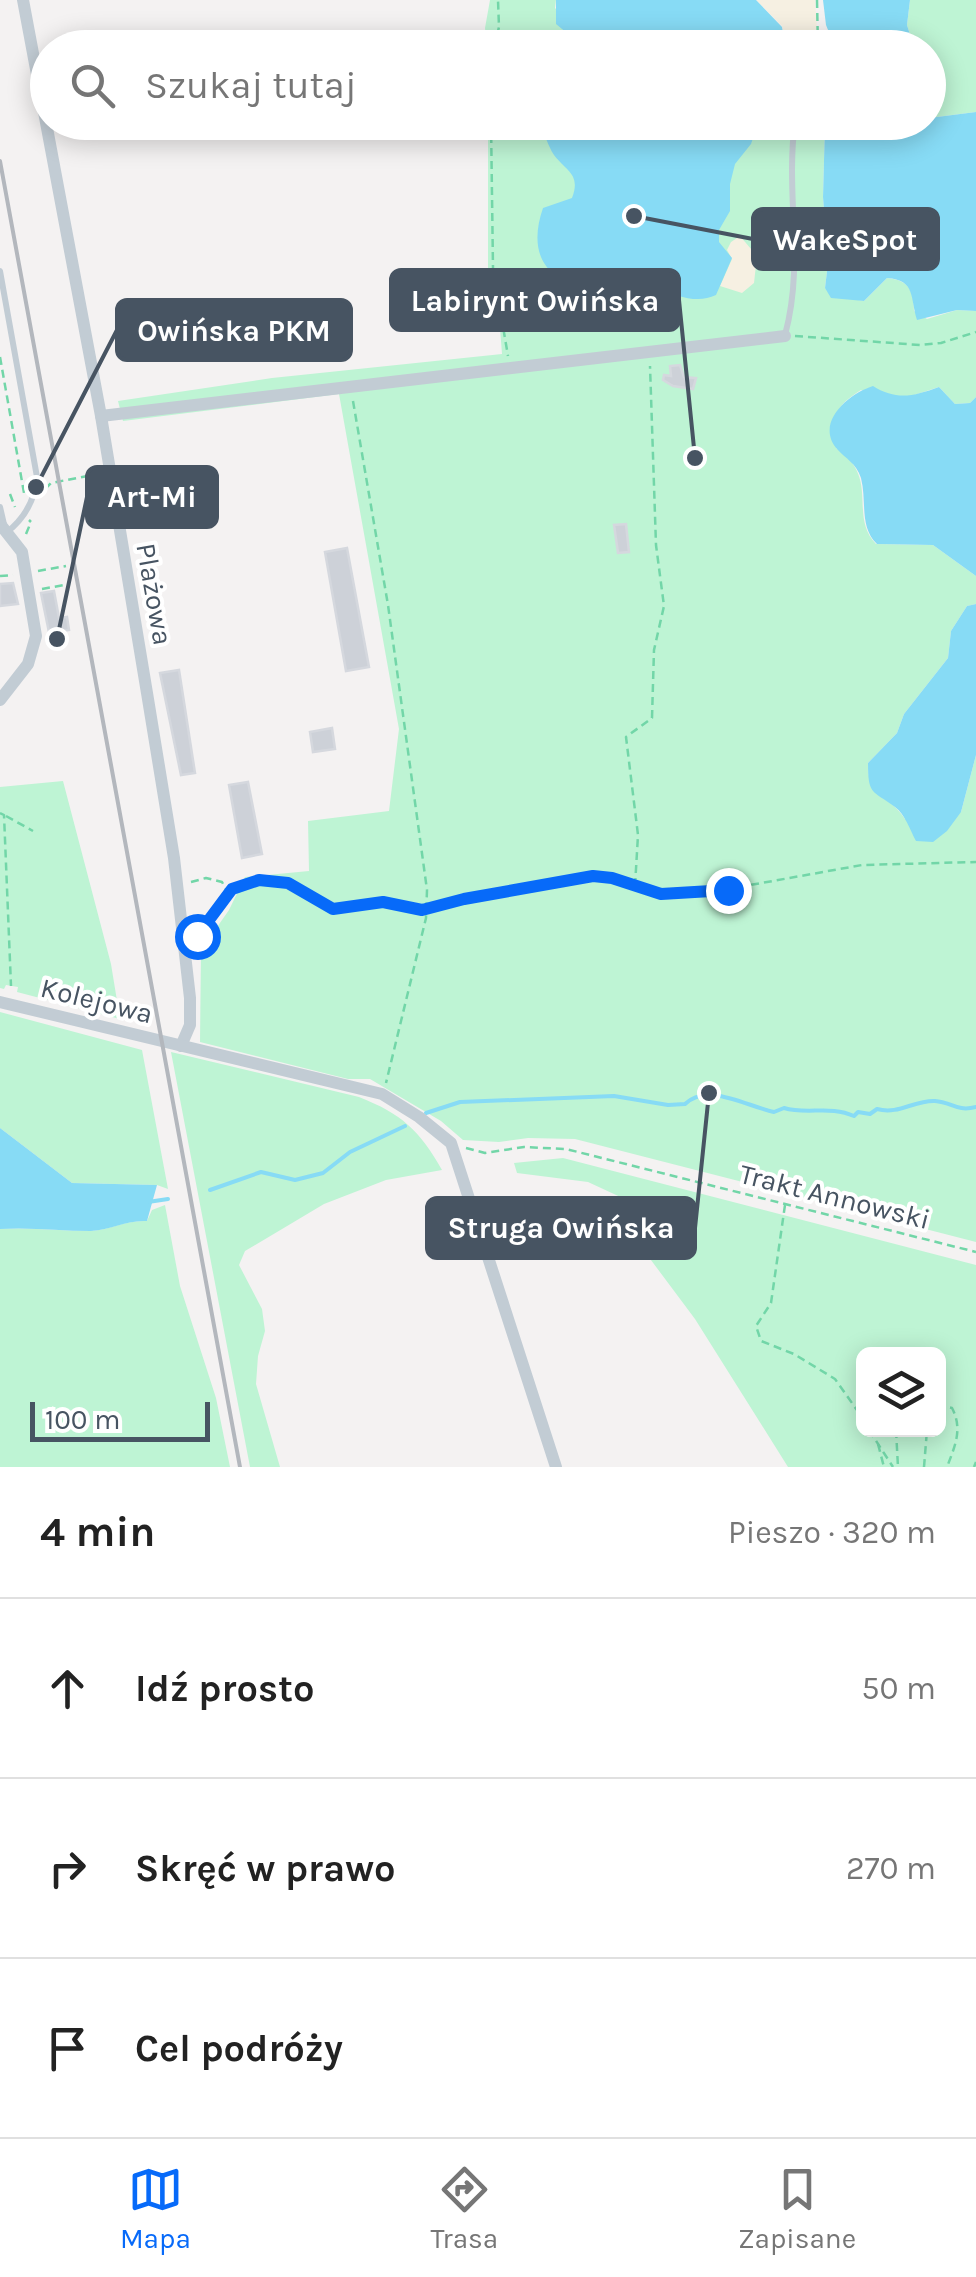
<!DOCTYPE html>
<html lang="pl">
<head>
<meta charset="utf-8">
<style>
	body { margin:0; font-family:Karla,sans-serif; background:#f2f2f2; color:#222 }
	.controls { position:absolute; right:30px; bottom:30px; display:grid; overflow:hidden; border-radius:15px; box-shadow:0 5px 25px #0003 }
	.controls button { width:90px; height:90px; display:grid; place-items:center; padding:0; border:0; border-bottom:2px solid #e0e0e0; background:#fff; color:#222; font:50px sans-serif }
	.scale { position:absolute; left:30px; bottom:25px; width:180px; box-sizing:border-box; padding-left:10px; border:5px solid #475462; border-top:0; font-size:28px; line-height:35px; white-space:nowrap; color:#475462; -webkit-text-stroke:8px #fff; paint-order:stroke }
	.stop { position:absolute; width:30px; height:30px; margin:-22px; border:8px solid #076af9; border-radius:50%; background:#fff }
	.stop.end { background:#076af9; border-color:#fff; box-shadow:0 2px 10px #0008 }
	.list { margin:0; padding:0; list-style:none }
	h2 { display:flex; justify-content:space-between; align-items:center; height:130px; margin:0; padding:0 40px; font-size:42px }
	h2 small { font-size:32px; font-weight:400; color:#767676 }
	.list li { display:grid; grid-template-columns:65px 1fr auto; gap:30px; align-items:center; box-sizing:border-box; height:180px; padding:0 40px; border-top:2px solid #e0e0e0 }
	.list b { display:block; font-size:38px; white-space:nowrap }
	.list em { font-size:32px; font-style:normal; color:#767676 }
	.icon { flex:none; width:55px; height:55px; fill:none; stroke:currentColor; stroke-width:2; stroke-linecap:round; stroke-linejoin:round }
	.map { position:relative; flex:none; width:976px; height:1467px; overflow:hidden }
	.search { position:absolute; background:#fff; box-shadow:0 5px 25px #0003; left:30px; right:30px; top:30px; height:110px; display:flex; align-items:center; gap:25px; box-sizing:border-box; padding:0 35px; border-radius:55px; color:#767676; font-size:38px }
	.sheet { height:670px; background:#fff }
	nav { display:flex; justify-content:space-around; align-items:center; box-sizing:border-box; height:140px; border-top:2px solid #e0e0e0; background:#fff; font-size:28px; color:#767676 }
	nav a { display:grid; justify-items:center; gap:5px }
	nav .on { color:#076af9 }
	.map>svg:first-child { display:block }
	.green { fill:#bef4d4; fill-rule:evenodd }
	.sand { fill:#f6f0e2 }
	.water { fill:#87dbf5 }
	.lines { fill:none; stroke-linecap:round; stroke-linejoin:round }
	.stream { stroke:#87dbf5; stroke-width:4 }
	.building { fill:#cdd1d8; stroke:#d5d8de; stroke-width:2.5 }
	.path { stroke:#72d6a8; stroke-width:2.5; stroke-dasharray:8 5; stroke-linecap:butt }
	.lane { stroke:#c2ccd4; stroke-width:6 }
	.street { stroke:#c2ccd4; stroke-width:12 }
	.rail { stroke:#b3b7bd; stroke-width:4 }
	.route { stroke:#076af9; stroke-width:12 }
	.labels { text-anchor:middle; stroke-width:8; stroke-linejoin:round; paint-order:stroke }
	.street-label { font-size:28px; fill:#475462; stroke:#fff }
	.leader { fill:none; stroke:#475462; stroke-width:4 }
	.callout-dot { fill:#475462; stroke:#fff; stroke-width:4 }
	.callout { fill:#475462; stroke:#475462; stroke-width:4 }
	.callout-label { font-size:30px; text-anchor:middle; font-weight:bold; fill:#fff }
</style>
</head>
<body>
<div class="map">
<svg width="976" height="1467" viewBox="0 0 976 1467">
	<rect width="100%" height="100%" fill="#f4f2f2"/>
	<!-- green -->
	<g class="green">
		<path d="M490,0H556L555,8L593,47H487L485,28Z"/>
		<path d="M910,0H976V112L929,118L928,48L914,47L907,25Z"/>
		<path d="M488,123H825L823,197L828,263L825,288L847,298L864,301L887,278C909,280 914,291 914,311L927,319L957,310L976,311V397L970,403L955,404L939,387L905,398L861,390C832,408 835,416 836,448C881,478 848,515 876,544L933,545L976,576V604L967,606L951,631L948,658L904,714L897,733L868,763C868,802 888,792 905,819L961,812L976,755V1242L575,1139L528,1138L499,1142L463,1140L441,1121L370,1079H348L200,1042L201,950L229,910L245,877L309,871L308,821L389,811L399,729L339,394L123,421L118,401L272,378L502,354L499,315L488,268Z"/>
		<path d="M63,781L111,964L120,1019L17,992L18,987L6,985L4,989L0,988V787Z"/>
		<path d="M0,1012L142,1050L168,1189L157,1185L72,1183L0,1128Z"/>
		<path d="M171,1052L359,1097C402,1114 419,1130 442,1170L386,1180L324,1204L245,1251L239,1265L262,1309L265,1331L258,1356L256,1384L280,1467H250Z"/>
		<path d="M563,1158L976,1265V1467H788L695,1319L639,1244L629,1201L588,1182L517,1173L514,1163ZM938,1354V1430H864V1354Z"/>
		<path d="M165,1205L180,1286L216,1398L230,1467H0V1229C31,1227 60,1231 91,1231C110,1230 124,1220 147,1221L152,1210Z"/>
	</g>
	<!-- sand -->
	<g class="sand">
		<path d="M756,0H815L818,43L785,44L782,26Z"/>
		<path d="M740,236L757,256L754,283L742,293L720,286L732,259L727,250L731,242Z"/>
	</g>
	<!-- water -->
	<g class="water">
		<path d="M556,0H756L782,27L785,47H580L579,43L556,24Z"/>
		<path d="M910,0L907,25L914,47H835L826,25L823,0Z"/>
		<path d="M976,112V311L957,310L917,320C910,298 916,280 887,278L864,301L831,298L825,288L828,263L823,197L825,123H913L909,132L912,134L923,123L928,122L929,118Z"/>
		<path d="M541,123H758L751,144L735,164L730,184V211L719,230V242L732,258L716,295C675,315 632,253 579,284C539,277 530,245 543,208L572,198C581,174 567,172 554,155C548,146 544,133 541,123Z"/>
		<path d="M873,386C897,401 914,396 939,387L955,404L970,403L976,397V576L933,545L877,544C859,527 867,501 861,478C856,463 846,459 837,449C814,422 850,393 873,386Z"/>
		<path d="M976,604V755L961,812L947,831L933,842L916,841C910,830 905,814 895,807C872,790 868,795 868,763L897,733L904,714L948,658L951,631L967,606Z"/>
		<path d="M0,1128L72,1183L157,1185L147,1221C125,1220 111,1230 91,1231C60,1231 31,1227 0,1229Z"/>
	</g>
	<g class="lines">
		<!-- stream -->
		<g class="stream">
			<path d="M426,1113L460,1102L614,1096L668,1105L685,1104C707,1082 746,1106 774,1112L784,1108C807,1115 830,1105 854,1116L858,1112L870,1114L877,1109C899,1115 914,1100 935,1101C952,1102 956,1112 976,1107"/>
			<path d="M210,1190L261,1172L295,1180L323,1173L350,1152L405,1126"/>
			<path d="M148,1202L168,1199"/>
		</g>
	</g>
	<!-- building -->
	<g class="building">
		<path d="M680,365L684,377L696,378L693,389L673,386L663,380L664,375L671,376L670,366Z"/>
		<path d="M626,524L629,552L618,553L614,525Z"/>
		<path d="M347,548L369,667L346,671L325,552Z"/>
		<path d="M13,583L18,604L0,606V584Z"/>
		<path d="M54,591L59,618L67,617L69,630L62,631L64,645L52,647L41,593Z"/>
		<path d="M179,670L195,773L181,775L160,673Z"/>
		<path d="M332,728L335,749L313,752L310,732Z"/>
		<path d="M248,782L262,854L242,858L229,785Z"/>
	</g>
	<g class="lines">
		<!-- path -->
		<g class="path">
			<path d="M817,0L818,48"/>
			<path d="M494,48L499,27L498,0"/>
			<path d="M491,122L493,268L508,356"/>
			<path d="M795,336L920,345L941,343L976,332"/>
			<path d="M0,357L24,493"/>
			<path d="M353,401L388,605L427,890L426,918L386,1083"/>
			<path d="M45,489L51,483L98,474"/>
			<path d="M10,494L15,507"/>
			<path d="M26,534L31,522L29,520"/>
			<path d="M38,571L66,566"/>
			<path d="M0,576L13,575"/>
			<path d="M42,589L70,584"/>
			<path d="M0,813L4,815L11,986"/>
			<path d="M6,816L33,831"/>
			<path d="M191,882L206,878L222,882L227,891"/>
			<path d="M635,886L638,835L626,737L652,718L654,650L664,606L656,545L650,366"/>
			<path d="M195,938L232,889L243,883L267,879L288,883L333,909L383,902L422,910L464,899L585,876L611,878L661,894H700L862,865L976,862"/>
			<path d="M466,1148L485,1153L524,1147L566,1149L976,1252"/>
			<path d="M785,1205L771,1303L756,1326L761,1341L794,1354L835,1379L864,1420"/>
			<path d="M869,1354H881"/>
			<path d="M864,1376V1398"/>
			<path d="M938,1409L943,1406L952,1408C963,1429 955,1446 947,1467"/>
			<path d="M869,1430L893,1467"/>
			<path d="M896,1430L898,1467"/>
			<path d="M878,1444L884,1467"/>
			<path d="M924,1467L927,1430"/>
			<path d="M974,1467L976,1462"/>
		</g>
		<!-- lane -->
		<g class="lane">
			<path d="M805,48V43"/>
			<path d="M0,271L37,477C35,500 24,519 6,533L0,507"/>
			<path d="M785,335C805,262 785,195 795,122"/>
		</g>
		<!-- street -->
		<g class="street">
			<path d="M23,0L101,416L147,693L174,858L190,998V1025L181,1046"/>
			<path d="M101,416L785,336"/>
			<path d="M0,524L22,552L36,636L28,664L0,700"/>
			<path d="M0,1002L382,1094L419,1117L451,1143L556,1467"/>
		</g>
		<!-- rail -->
		<path class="rail" d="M0,161L240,1467"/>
	</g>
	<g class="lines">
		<!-- route -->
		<path class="route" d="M197,936L232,889L259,880L288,883L333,909L383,902L422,910L464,899L593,876L612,878L661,894L728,890"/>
	</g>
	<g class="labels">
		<!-- street labels -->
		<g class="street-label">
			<text transform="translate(155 594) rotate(80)" y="10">Plażowa</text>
			<text transform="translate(97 1000) rotate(14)" y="10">Kolejowa</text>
			<text transform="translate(835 1196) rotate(14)" y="10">Trakt Annowski</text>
		</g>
	</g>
	<!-- callouts -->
	<path class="leader" d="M634 216L753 239M695 458L679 300M36 487L117 330M57 639L87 497M709 1093L695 1228"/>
	<g class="callout-dot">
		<circle cx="634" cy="216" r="10"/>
		<circle cx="695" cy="458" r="10"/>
		<circle cx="36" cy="487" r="10"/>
		<circle cx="57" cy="639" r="10"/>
		<circle cx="709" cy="1093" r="10"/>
	</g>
	<g class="callout">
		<rect x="753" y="209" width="185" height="60" rx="10"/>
		<rect x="391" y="270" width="288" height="60" rx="10"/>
		<rect x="117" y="300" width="234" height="60" rx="10"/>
		<rect x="87" y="467" width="130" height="60" rx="10"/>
		<rect x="427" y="1198" width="268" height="60" rx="10"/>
	</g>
	<g class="callout-label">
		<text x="845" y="250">WakeSpot</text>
		<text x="535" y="311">Labirynt Owińska</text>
		<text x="234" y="341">Owińska PKM</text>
		<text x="152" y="507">Art-Mi</text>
		<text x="561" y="1238">Struga Owińska</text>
	</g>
</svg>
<div class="controls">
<button><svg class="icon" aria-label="layers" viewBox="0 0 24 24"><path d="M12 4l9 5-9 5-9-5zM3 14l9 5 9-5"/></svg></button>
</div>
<div class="scale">100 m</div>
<div class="stop" style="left:197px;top:936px"></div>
<div class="stop end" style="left:728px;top:890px"></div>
<div class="search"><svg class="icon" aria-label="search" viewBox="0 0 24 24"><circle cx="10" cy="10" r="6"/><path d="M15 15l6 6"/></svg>Szukaj tutaj</div>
</div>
<section class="sheet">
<h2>4 min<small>Pieszo · 320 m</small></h2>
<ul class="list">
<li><svg class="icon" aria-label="ahead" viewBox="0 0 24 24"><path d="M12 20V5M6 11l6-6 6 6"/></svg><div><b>Idź prosto</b></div><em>50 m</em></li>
<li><svg class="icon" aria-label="right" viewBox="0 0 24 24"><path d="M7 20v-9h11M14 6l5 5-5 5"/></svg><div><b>Skręć w prawo</b></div><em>270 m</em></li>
<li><svg class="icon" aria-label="arrive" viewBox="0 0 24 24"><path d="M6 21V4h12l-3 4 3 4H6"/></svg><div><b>Cel podróży</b></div></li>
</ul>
</section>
<nav>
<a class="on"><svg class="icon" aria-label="map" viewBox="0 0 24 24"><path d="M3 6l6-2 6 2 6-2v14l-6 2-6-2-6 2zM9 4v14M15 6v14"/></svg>Mapa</a>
<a><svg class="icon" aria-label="directions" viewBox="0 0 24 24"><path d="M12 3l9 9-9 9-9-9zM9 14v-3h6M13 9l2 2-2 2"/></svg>Trasa</a>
<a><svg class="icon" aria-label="saved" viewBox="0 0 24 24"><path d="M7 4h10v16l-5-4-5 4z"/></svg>Zapisane</a>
</nav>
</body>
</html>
